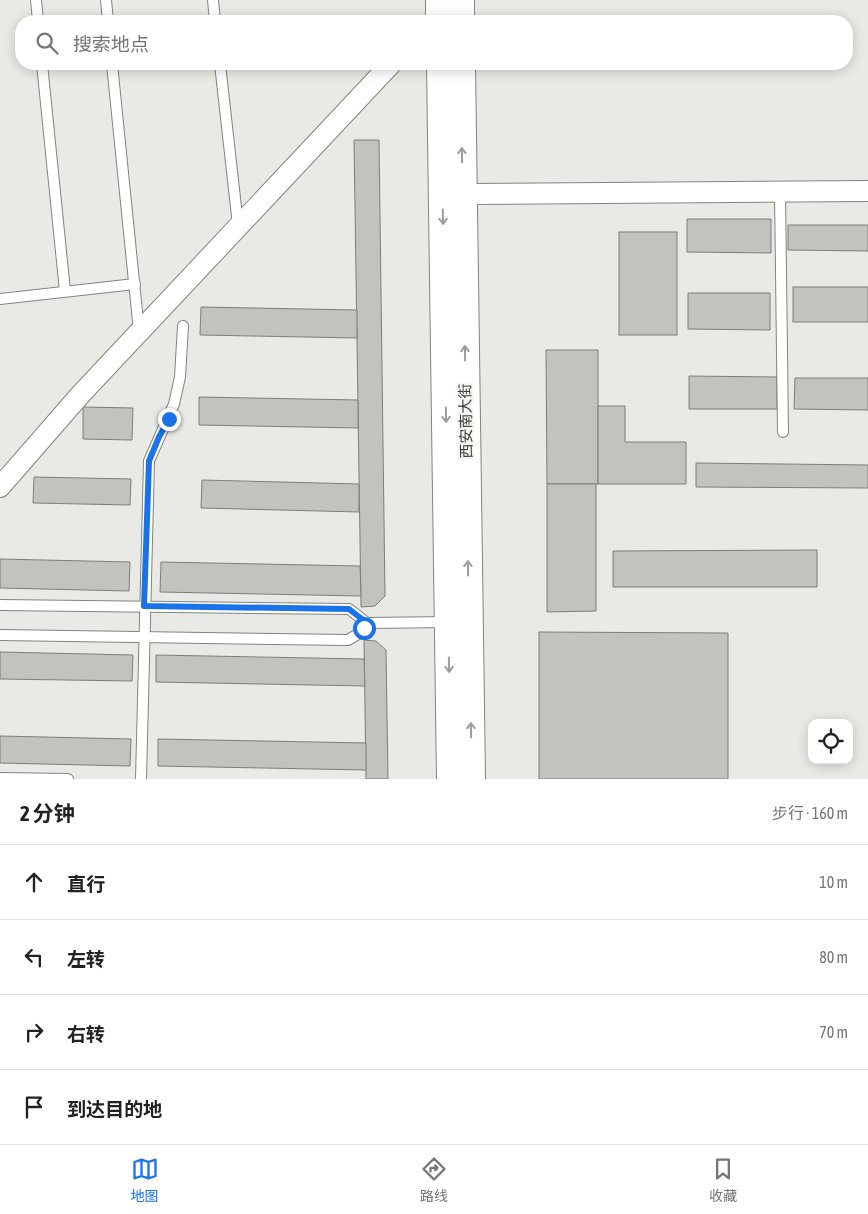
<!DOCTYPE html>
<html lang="zh">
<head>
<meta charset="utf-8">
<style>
	body { margin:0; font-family:"Asap Condensed","Noto Sans SC",sans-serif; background:#f2f2f2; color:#222 }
	.controls { position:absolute; right:15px; bottom:15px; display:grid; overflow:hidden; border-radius:10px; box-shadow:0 2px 12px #0003 }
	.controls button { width:45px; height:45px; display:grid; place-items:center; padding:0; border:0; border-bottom:1px solid #e0e0e0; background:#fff; color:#222; font:25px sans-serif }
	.stop { position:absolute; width:15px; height:15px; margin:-11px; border:4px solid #1a73e8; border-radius:50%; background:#fff }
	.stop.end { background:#1a73e8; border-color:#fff; box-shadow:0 1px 5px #0008 }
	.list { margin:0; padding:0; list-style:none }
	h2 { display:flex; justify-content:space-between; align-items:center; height:65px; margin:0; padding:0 20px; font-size:21px }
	h2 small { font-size:16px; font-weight:400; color:#767676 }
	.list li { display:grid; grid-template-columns:32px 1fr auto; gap:15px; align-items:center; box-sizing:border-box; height:75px; padding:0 20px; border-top:1px solid #e0e0e0 }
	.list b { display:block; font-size:19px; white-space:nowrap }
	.list em { font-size:16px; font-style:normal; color:#767676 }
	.icon { flex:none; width:28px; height:28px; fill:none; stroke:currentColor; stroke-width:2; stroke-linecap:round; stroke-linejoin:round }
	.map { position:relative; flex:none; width:868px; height:779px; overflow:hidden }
	.search { position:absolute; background:#fff; box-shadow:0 2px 12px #0003; left:15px; right:15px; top:15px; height:55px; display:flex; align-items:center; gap:12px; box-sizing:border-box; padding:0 18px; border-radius:20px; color:#767676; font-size:19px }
	.sheet { height:365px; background:#fff }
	nav { display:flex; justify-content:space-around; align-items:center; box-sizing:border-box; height:70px; border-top:1px solid #e0e0e0; background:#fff; font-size:14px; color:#767676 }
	nav a { display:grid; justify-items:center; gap:2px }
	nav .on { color:#1a73e8 }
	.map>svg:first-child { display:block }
	.building { fill:#c2c3bf; stroke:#7d7e7a }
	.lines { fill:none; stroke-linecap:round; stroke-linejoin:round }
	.service-casing { stroke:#838480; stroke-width:12 }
	.minor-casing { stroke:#838480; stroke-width:22 }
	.secondary-casing { stroke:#838480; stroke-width:30 }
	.service { stroke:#fff; stroke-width:10 }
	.minor { stroke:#fff; stroke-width:20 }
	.secondary { stroke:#fff; stroke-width:28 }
	.oneway { stroke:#9d9e9c }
	.route { stroke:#1a73e8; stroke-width:6 }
	.labels { text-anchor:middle; stroke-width:4.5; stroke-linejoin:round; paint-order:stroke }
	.street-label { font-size:15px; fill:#3b3c3a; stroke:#f6f7f3 }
</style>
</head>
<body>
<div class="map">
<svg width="868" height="779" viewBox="0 0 868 779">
	<rect width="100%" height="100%" fill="#e9e9e5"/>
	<!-- building -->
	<g class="building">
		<path d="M354,140H379L385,596L375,606L361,607Z"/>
		<path d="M687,219H771V253L687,252Z"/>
		<path d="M788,225H868V251L788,250Z"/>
		<rect x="619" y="232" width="58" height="103"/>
		<rect x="793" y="287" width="75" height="35"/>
		<path d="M688,293H770V330L688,329Z"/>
		<path d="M201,307L357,310V338L200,335Z"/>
		<path d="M546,350H598V484H547Z"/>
		<path d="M689,376L777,377V409H689Z"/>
		<path d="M795,378H868V410L794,409Z"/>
		<path d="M199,397L358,400V428L199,425Z"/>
		<path d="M598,406H625V442H686V484H598Z"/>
		<path d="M83,407L133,408L132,440L83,439Z"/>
		<path d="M696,463L868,465V488L696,487Z"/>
		<path d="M34,477L131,479L130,505L33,503Z"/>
		<path d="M202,480L359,484V512L201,508Z"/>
		<path d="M547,484H596V611L547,612Z"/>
		<path d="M817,550V587H613V551Z"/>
		<path d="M0,559L130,562L129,591L0,588Z"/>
		<path d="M161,562L360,566L361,596L160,592Z"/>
		<path d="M539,632L728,633V779H539Z"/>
		<path d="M364,640L376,641L386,650L388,779H366Z"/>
		<path d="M0,652L133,655L132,681L0,679Z"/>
		<path d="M156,655L364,659L365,686L156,682Z"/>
		<path d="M0,736L131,739L130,766L0,763Z"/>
		<path d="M158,739L366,743V770L158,766Z"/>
	</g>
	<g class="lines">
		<!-- service casing -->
		<g class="service-casing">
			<g id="service">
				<path d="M36,0L38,21"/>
				<path d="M106,0L108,21"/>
				<path d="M213,0L215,21"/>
				<path d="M42,64L65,291"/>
				<path d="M112,64L139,331"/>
				<path d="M220,64L238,225"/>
				<path d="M780,192L783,432"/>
				<path d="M0,299L135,284"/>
				<path d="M0,605L349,609L367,623L358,634L348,640L0,635"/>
				<path d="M367,623L449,622"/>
				<path d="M0,778L68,779"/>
				<path d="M141,779L149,461L174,404L180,377L183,326"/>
			</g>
		</g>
		<!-- minor casing -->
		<g class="minor-casing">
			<g id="minor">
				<path d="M463,194L868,191"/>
				<path d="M0,487L81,394L391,64"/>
			</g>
		</g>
		<!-- secondary casing -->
		<g class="secondary-casing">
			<g id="secondary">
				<path d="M440,0V21"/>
				<path d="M460,0V21"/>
				<path d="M441,64L451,779"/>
				<path d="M461,64L471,779"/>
			</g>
		</g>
		<!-- service -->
		<use href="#service" class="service"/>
		<!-- minor -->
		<use href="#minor" class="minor"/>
		<!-- secondary -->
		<use href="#secondary" class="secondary"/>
	</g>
	<!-- one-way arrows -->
	<defs><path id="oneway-shaft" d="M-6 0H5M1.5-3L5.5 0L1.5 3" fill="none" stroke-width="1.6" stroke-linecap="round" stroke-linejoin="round" transform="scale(1.25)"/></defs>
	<g class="oneway">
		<use href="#oneway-shaft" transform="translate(462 155) rotate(-91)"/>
		<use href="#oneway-shaft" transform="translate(443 217) rotate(89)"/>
		<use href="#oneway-shaft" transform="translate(465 353) rotate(-91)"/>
		<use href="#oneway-shaft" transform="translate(446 415) rotate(89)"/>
		<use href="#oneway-shaft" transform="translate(468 568) rotate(-91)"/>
		<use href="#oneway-shaft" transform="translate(449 665) rotate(89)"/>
		<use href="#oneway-shaft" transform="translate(471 730) rotate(-91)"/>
	</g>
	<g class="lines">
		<!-- route -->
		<path class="route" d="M169,419L159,437L149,461L144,606L349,609L367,623L364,628"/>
	</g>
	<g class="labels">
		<!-- street labels -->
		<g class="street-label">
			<text transform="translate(466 421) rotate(-91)" y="5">西安南大街</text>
		</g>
	</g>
</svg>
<div class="controls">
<button><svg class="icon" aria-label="locate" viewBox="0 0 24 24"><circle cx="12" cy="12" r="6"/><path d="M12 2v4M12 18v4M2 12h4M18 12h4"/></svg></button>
</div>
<div class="stop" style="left:364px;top:628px"></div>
<div class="stop end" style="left:169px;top:419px"></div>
<div class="search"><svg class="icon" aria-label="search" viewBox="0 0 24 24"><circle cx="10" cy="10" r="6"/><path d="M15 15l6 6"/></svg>搜索地点</div>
</div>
<section class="sheet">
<h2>2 分钟<small>步行 · 160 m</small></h2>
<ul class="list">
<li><svg class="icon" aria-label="ahead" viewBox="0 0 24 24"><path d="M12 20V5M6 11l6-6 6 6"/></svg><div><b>直行</b></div><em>10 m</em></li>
<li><svg class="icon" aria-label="left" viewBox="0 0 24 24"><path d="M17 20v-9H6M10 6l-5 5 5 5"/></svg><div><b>左转</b></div><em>80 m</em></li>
<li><svg class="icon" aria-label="right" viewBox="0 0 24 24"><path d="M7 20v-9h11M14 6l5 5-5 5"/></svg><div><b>右转</b></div><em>70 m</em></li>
<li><svg class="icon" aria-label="arrive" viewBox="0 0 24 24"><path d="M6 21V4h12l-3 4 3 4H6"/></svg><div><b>到达目的地</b></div></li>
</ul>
</section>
<nav>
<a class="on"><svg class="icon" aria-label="map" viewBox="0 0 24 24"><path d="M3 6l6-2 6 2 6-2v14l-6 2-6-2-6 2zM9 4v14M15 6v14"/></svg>地图</a>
<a><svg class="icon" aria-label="directions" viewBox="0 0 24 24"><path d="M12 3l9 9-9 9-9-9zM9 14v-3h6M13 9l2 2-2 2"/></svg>路线</a>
<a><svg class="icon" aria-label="saved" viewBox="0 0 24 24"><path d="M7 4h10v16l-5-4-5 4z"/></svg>收藏</a>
</nav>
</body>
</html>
